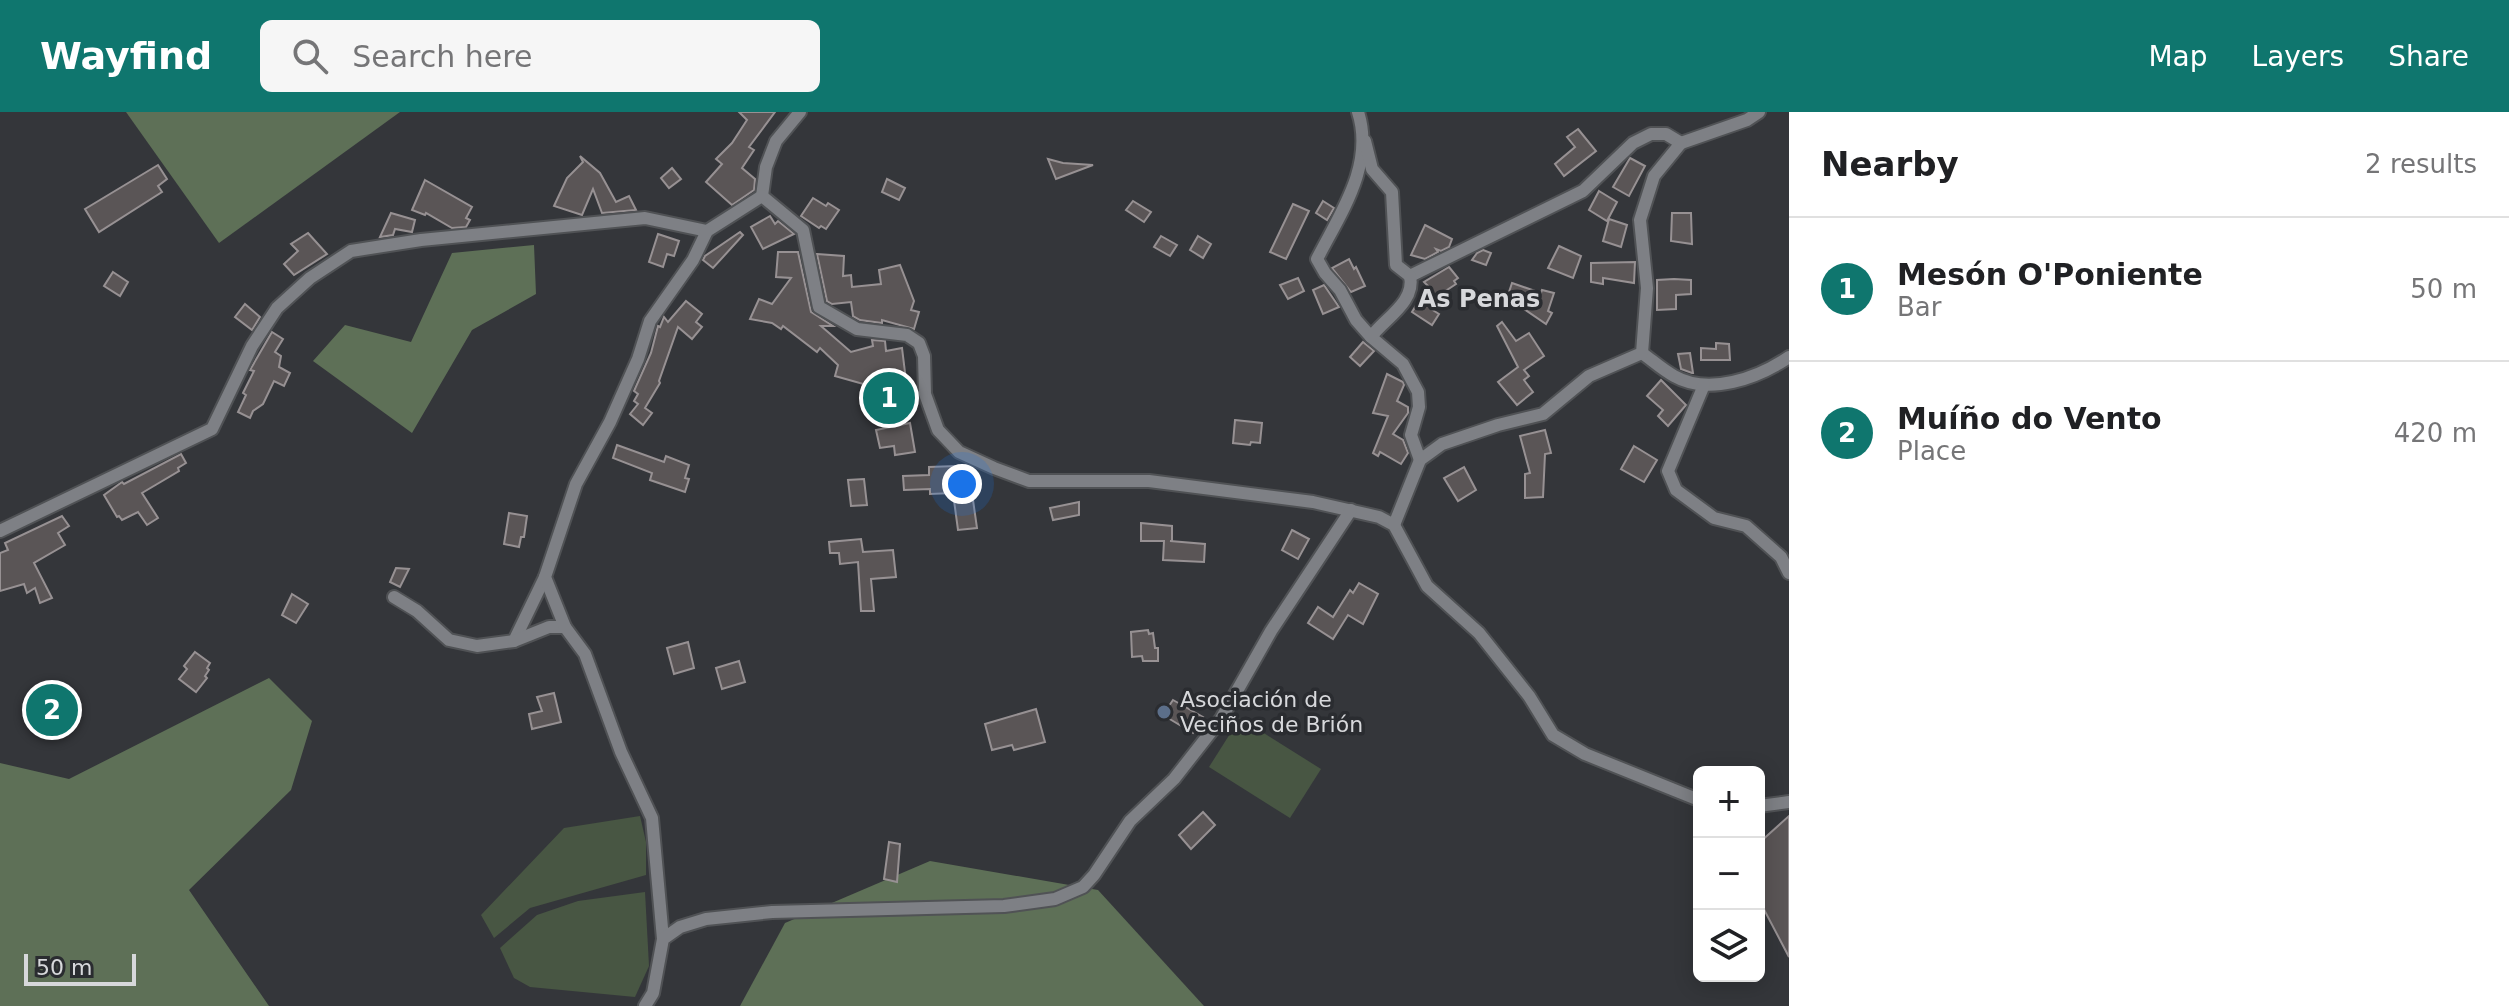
<!DOCTYPE html>
<html lang="en">
<head>
<meta charset="utf-8">
<style>
	body { margin:0; font-family:"DejaVu Sans",sans-serif; background:#f6f6f6; color:#202124 }
	.controls { position:absolute; right:24px; bottom:24px; display:grid; overflow:hidden; border-radius:12px; box-shadow:0 4px 20px #0003 }
	.controls button { width:72px; height:72px; display:grid; place-items:center; padding:0; border:0; border-bottom:2px solid #e0e0e0; background:#fff; color:#202124; font:40px sans-serif }
	.scale { position:absolute; left:24px; bottom:20px; width:112px; box-sizing:border-box; padding-left:8px; border:4px solid #d7d8db; border-top:0; font-size:22px; line-height:28px; white-space:nowrap; color:#d7d8db; -webkit-text-stroke:6px #2a2c30; paint-order:stroke }
	.you { position:absolute; left:962px; top:372px; width:28px; height:28px; margin:-20px; border:6px solid #fff; border-radius:50%; background:#1a73e8; box-shadow:0 0 0 12px #1a73e833 }
	.badge { display:grid; place-items:center; width:52px; height:52px; border-radius:50%; background:#0f766e; color:#fff; font-size:26px; font-weight:700 }
	.pin { position:absolute; translate:-50% -50%; border:4px solid #fff; box-shadow:0 2px 8px #0006 }
	.list { margin:0; padding:0; list-style:none }
	h2 { display:flex; justify-content:space-between; align-items:center; height:104px; margin:0; padding:0 32px; font-size:34px }
	h2 small { font-size:26px; font-weight:400; color:#757577 }
	.list li { display:grid; grid-template-columns:52px 1fr auto; gap:24px; align-items:center; box-sizing:border-box; height:144px; padding:0 32px; border-top:2px solid #e0e0e0 }
	.list b { display:block; font-size:30px; white-space:nowrap }
	.list p { margin:0; font-size:26px; white-space:nowrap; color:#757577 }
	.list em { font-size:26px; font-style:normal; color:#757577 }
	.icon { flex:none; width:44px; height:44px; fill:none; stroke:currentColor; stroke-width:2; stroke-linecap:round; stroke-linejoin:round }
	.map { position:relative; flex:none; width:1789px; height:894px; overflow:hidden }
	header { display:flex; align-items:center; gap:48px; box-sizing:border-box; height:112px; padding:0 40px; background:#0f766e; color:#fff }
	header strong { font-size:38px }
	nav { display:flex; gap:44px; margin-inline-start:auto; font-size:28px }
	.search { width:560px; height:72px; background:#f6f6f6; display:flex; align-items:center; gap:20px; box-sizing:border-box; padding:0 28px; border-radius:12px; color:#757577; font-size:30px }
	main { display:flex }
	aside { flex:1; background:#fff }
	.map>svg:first-child { display:block }
	.green { fill:#485643 }
	.forest { fill:#5e7057 }
	.building { fill:#5a5556; stroke:#979193; stroke-width:2 }
	.lines { fill:none; stroke-linecap:round; stroke-linejoin:round }
	.minor-casing { stroke:#505255; stroke-width:16 }
	.minor { stroke:#7e8085; stroke-width:12 }
	.service-dot { fill:#5c6f8a; stroke:#2a2c30; stroke-width:3 }
	.labels { text-anchor:middle; stroke-width:7; stroke-linejoin:round; paint-order:stroke }
	.poi-label { font-size:22px; fill:#d7d8db; stroke:#2a2c30; text-anchor:start }
	.neighbourhood-label { font-size:24px; font-weight:bold; fill:#d7d8db; stroke:#2a2c30 }
</style>
</head>
<body>
<header>
<strong>Wayfind</strong>
<div class="search"><svg class="icon" aria-label="search" viewBox="0 0 24 24"><circle cx="10" cy="10" r="6"/><path d="M15 15l6 6"/></svg>Search here</div>
<nav><a>Map</a><a>Layers</a><a>Share</a></nav>
</header>
<main>
<div class="map">
<svg width="1789" height="894" viewBox="0 0 1789 894">
	<rect width="100%" height="100%" fill="#34363a"/>
	<!-- green -->
	<g class="green">
		<path d="M1240,606L1321,657L1290,706L1209,655Z"/>
		<path d="M640,704L646,730V763L530,796L494,826L481,803L564,716Z"/>
		<path d="M645,780L649,854L635,885L530,875L514,866L500,836L537,803L578,789Z"/>
	</g>
	<!-- forest -->
	<g class="forest">
		<path d="M126,0H400L219,131Z"/>
		<path d="M534,133L536,182L472,218L412,321L313,249L345,213L411,230L452,141Z"/>
		<path d="M269,566L312,609L291,678L189,778L269,894H0V651L69,667Z"/>
		<path d="M930,749L1098,778L1204,894H740L785,811Z"/>
	</g>
	<!-- building -->
	<g class="building">
		<path d="M739,0H775L749,35L754,38L742,56L755,67L754,78L732,93L706,70L722,52L716,47L732,31L747,8Z"/>
		<path d="M1578,17L1596,39L1564,64L1555,52L1575,35L1567,25Z"/>
		<path d="M580,44L600,61L616,90L629,84L636,98L602,101L593,77L582,103L554,94L567,66L583,50Z"/>
		<path d="M1630,46L1645,54L1629,84L1613,75Z"/>
		<path d="M1048,47L1063,51L1093,53L1056,67Z"/>
		<path d="M158,53L167,67L158,74L162,80L99,120L85,97Z"/>
		<path d="M672,56L681,67L669,76L661,66Z"/>
		<path d="M887,67L905,76L899,88L882,80Z"/>
		<path d="M425,68L472,95L466,106L470,108L466,115L452,116L426,101L425,103L412,98Z"/>
		<path d="M1599,79L1617,90L1607,109L1589,98Z"/>
		<path d="M813,86L826,94L828,91L839,98L826,117L821,114L819,116L801,104Z"/>
		<path d="M1133,89L1151,100L1144,110L1126,98Z"/>
		<path d="M1323,89L1334,96L1327,108L1316,101Z"/>
		<path d="M1293,92L1309,99L1286,147L1270,140Z"/>
		<path d="M391,101L415,108L412,120L395,117L393,123L380,125Z"/>
		<path d="M1672,101H1691L1692,132L1671,129Z"/>
		<path d="M770,104L775,112L778,109L794,122L763,137L751,115Z"/>
		<path d="M1609,107L1627,113L1621,135L1603,129Z"/>
		<path d="M1425,113L1452,127L1449,135L1441,139L1436,137L1438,140L1425,147L1411,143Z"/>
		<path d="M740,120L743,123L713,156L703,148L705,144Z"/>
		<path d="M308,121L327,142L294,163L284,152L298,139L291,132Z"/>
		<path d="M658,122L679,129L674,144L667,142L663,155L649,150Z"/>
		<path d="M1161,124L1177,133L1170,144L1154,135Z"/>
		<path d="M1198,124L1211,132L1203,146L1190,138Z"/>
		<path d="M1559,134L1581,144L1573,166L1548,156Z"/>
		<path d="M1483,138L1491,141L1486,153L1472,148L1477,141Z"/>
		<path d="M778,140H798L811,200L833,214H821L851,240L873,234L872,228L885,229L886,239L902,236L909,293L870,296L867,273L835,264L838,253L820,236L817,240L783,214L781,217L772,211L750,207L759,187L772,192L791,166L776,165Z"/>
		<path d="M817,142L844,144L843,164L851,163L852,175L881,172L879,158L900,153L914,189L911,198L919,200L914,217L882,208V211L860,208L853,204L851,190L832,192L827,189Z"/>
		<path d="M1349,147L1354,157L1356,155L1365,174L1351,180L1332,156Z"/>
		<path d="M1635,150L1634,171L1603,166V172L1591,170V151Z"/>
		<path d="M1449,155L1458,166L1454,169L1456,172L1441,182L1431,197L1439,202L1432,213L1412,200L1428,174L1424,170Z"/>
		<path d="M113,160L128,170L120,184L104,174Z"/>
		<path d="M1298,166L1304,179L1288,187L1280,173Z"/>
		<path d="M1674,167L1691,168V182L1676,183V197L1657,198V168Z"/>
		<path d="M1512,171L1541,181L1542,178L1554,181L1548,199L1552,201L1546,212L1518,193L1519,190L1527,193L1528,189L1508,183Z"/>
		<path d="M1324,173L1339,195L1323,202L1313,178Z"/>
		<path d="M686,189L702,202L696,210L702,215L692,227L678,215L659,269L660,271L645,296L652,301L643,313L630,302L638,292L634,289L638,282L634,279L651,241L658,214L660,215L664,205L668,210Z"/>
		<path d="M245,192L260,205L252,218L235,205Z"/>
		<path d="M1502,210L1516,229L1529,221L1544,244L1524,258L1529,264L1524,268L1533,280L1517,293L1498,270L1518,255L1497,214Z"/>
		<path d="M272,220L283,227L275,240L281,244L279,255L290,261L284,274L274,269L263,292L253,299L250,306L238,300L246,283L243,281L254,259L250,258Z"/>
		<path d="M1363,230L1374,239L1360,254L1350,245Z"/>
		<path d="M1716,231L1729,232L1730,248H1701V236L1716,237Z"/>
		<path d="M1690,241L1693,261H1692L1681,257L1678,242Z"/>
		<path d="M1387,262L1403,270L1404,273L1397,289L1408,295V301L1393,322L1403,328L1408,341L1401,352L1380,340L1378,344L1373,341L1388,304L1373,301Z"/>
		<path d="M1661,268L1686,293L1668,314L1658,304L1663,298L1647,284Z"/>
		<path d="M1235,308L1262,311L1260,331L1251,330L1250,333L1233,331Z"/>
		<path d="M910,311L915,340L895,343L894,334L880,336L876,318Z"/>
		<path d="M1545,318L1551,341L1545,342L1543,385L1525,386V362L1530,361L1520,324Z"/>
		<path d="M617,333L664,350L666,344L689,353L685,366L689,367L685,380L650,368L652,361L613,346Z"/>
		<path d="M1634,334L1657,348L1644,370L1621,357Z"/>
		<path d="M181,342L186,351L178,356L179,359L142,381L158,406L147,413L138,400L122,408L119,404L117,405L104,383L122,370L124,372Z"/>
		<path d="M956,354V356H967L969,388H973L977,416L958,418L953,381L930,382V377L904,378L903,364L929,363V355Z"/>
		<path d="M1464,355L1476,378L1458,389L1444,366Z"/>
		<path d="M864,367L867,393L851,394L848,368Z"/>
		<path d="M1079,390V403L1053,408L1050,396Z"/>
		<path d="M509,401L527,404L524,425H521L519,435L504,432Z"/>
		<path d="M62,404L69,414L58,421L65,433L34,451L52,486L40,491L35,476L27,481L24,472L0,479V441L8,438L5,431Z"/>
		<path d="M1141,411L1172,414V429H1170L1205,432L1204,450L1163,448L1164,429H1141Z"/>
		<path d="M1292,418L1309,427L1298,447L1282,438Z"/>
		<path d="M861,427L863,440L893,438L896,465L871,467L874,499H861L858,450L840,452L839,441H830L829,430Z"/>
		<path d="M396,456L409,457L400,475L390,470Z"/>
		<path d="M1359,471L1378,482L1363,512L1348,503L1333,527L1308,511L1318,495L1333,505L1350,478L1353,481Z"/>
		<path d="M292,482L308,492L296,511L282,503Z"/>
		<path d="M1148,518L1149,522L1153,521L1155,536H1158V549H1143L1142,544L1132,545L1131,520Z"/>
		<path d="M688,530L694,556L674,562L667,536Z"/>
		<path d="M195,540L210,551L207,556L209,558L205,564L207,566L196,580L179,567L187,557L184,554Z"/>
		<path d="M739,549L745,570L722,577L716,556Z"/>
		<path d="M554,581L561,610L532,617L529,602L542,599L537,585Z"/>
		<path d="M1173,588L1203,605L1193,621L1163,603Z"/>
		<circle cx="52" cy="598" r="9"/>
		<path d="M1036,597L1045,630L1014,638L1012,633L992,638L985,612Z"/>
		<path d="M1203,700L1215,713L1191,737L1179,723Z"/>
		<path d="M1789,704V845L1759,788V731Z"/>
		<path d="M889,730L900,732L897,770L884,767Z"/>
	</g>
	<g class="lines">
		<!-- minor casing -->
		<g class="minor-casing">
			<g id="minor">
				<path d="M1358,0C1375,53 1340,102 1317,147L1325,161L1340,178L1356,208L1371,225L1403,252L1418,280L1419,295L1411,323L1420,348"/>
				<path d="M1365,29L1372,57L1392,80L1396,153L1410,164"/>
				<path d="M1681,31L1747,8L1759,0"/>
				<path d="M762,84L803,118L819,195L857,217L907,223L919,231L924,244L925,282L938,318L959,340L994,356L1029,369H1149L1313,390L1379,405L1394,413L1427,474L1479,521L1529,584L1553,623L1585,642L1699,688"/>
				<path d="M762,84L766,55L776,29L800,0"/>
				<path d="M1410,164L1583,79L1633,31L1651,22H1666L1681,31"/>
				<path d="M1371,225C1384,207 1416,190 1410,164"/>
				<path d="M1642,241C1653,249 1663,258 1674,264C1709,284 1758,266 1789,245"/>
				<path d="M1704,273L1668,359L1676,378L1714,406L1746,414L1781,445L1789,461"/>
				<path d="M1394,413L1420,348L1442,332L1498,313L1543,302L1589,264L1642,241L1647,176L1640,108L1654,64L1681,31"/>
				<path d="M0,419L212,317L252,234L277,196L310,166L351,139L421,128L645,106L707,119L762,84"/>
				<path d="M394,485L417,499L449,528L477,534L514,529L545,465"/>
				<path d="M514,529L549,515H565"/>
				<path d="M1759,694L1789,690"/>
				<path d="M663,827L652,706L621,640L585,542L565,515L545,465L576,372L610,310L638,247L650,209L693,148L707,119"/>
				<path d="M645,894L653,881L663,827L680,815L706,807L772,800L1004,794L1055,787L1083,775L1094,763L1130,709L1174,667L1221,607L1271,519L1351,398"/>
			</g>
		</g>
		<!-- minor -->
		<use href="#minor" class="minor"/>
	</g>
	<!-- markers -->
	<circle class="service-dot" cx="1164" cy="600" r="8"/>
	<g class="labels">
		<!-- poi labels -->
		<g class="poi-label">
			<text x="1180" y="595">Asociación de<tspan x="1180" dy="25">Veciños de Brión</tspan></text>
		</g>
		<!-- neighbourhood labels -->
		<g class="neighbourhood-label">
			<text x="1479" y="195">As Penas</text>
		</g>
	</g>
</svg>
<div class="controls">
<button>+</button>
<button>−</button>
<button><svg class="icon" aria-label="layers" viewBox="0 0 24 24"><path d="M12 4l9 5-9 5-9-5zM3 14l9 5 9-5"/></svg></button>
</div>
<div class="scale">50 m</div>
<div class="you"></div>
<div class="pin badge" style="left:889px;top:286px">1</div>
<div class="pin badge" style="left:52px;top:598px">2</div>
</div>
<aside>
<h2>Nearby<small>2 results</small></h2>
<ul class="list">
<li><span class="badge">1</span><div><b>Mesón O'Poniente</b><p>Bar</p></div><em>50 m</em></li>
<li><span class="badge">2</span><div><b>Muíño do Vento</b><p>Place</p></div><em>420 m</em></li>
</ul>
</aside>
</main>
</body>
</html>
